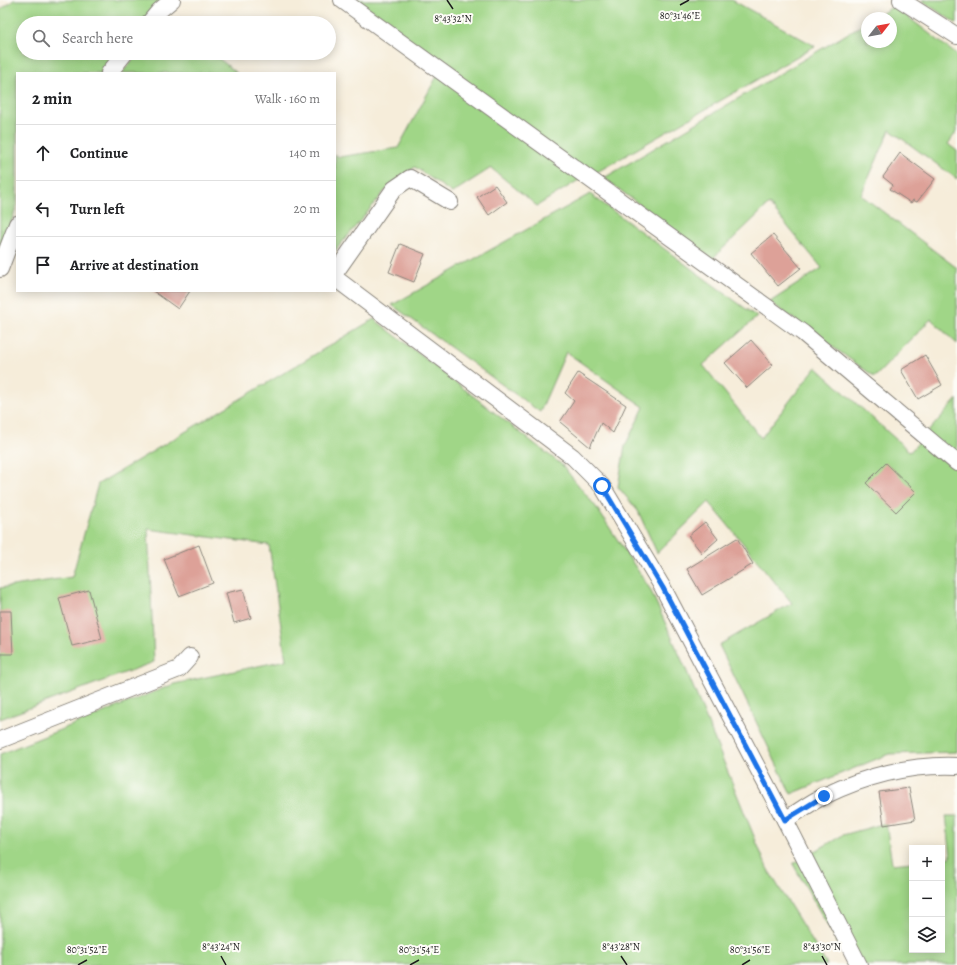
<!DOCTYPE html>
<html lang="en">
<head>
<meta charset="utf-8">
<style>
	body { margin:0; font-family:Alegreya,serif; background:#f2f2f2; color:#202124 }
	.controls { position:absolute; right:12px; bottom:12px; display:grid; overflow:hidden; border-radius:0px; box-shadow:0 2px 10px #0003 }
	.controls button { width:36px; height:36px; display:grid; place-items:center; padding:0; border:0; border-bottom:1px solid #e0e0e0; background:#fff; color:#202124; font:20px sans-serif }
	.compass { position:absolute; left:861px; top:12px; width:36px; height:36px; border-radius:50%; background:#fff; box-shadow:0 2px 10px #0003; rotate:59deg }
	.stop { position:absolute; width:12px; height:12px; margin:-9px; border:3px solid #1a73e8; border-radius:50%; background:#fff }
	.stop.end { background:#1a73e8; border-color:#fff; box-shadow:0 1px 4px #0008 }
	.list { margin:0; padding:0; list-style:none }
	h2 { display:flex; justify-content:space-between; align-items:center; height:52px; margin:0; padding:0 16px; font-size:17px }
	h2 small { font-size:13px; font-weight:400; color:#757577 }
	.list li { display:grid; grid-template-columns:26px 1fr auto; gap:12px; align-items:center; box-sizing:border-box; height:56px; padding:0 16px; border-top:1px solid #e0e0e0 }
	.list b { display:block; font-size:15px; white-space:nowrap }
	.list em { font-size:13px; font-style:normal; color:#757577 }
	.icon { flex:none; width:22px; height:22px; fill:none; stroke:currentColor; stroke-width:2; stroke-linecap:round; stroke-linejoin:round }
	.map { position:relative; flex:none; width:957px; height:965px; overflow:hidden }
	.search { position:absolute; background:#fff; box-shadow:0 2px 10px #0003; left:16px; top:16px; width:320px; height:44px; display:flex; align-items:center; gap:10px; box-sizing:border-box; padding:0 14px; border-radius:22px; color:#757577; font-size:15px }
	.panel { position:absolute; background:#fff; box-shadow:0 2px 10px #0003; left:16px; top:72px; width:320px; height:220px; border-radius:0px }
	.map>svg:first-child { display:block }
	.green { fill:#a0d687; stroke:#5e7952 }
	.building { fill:#dda198 }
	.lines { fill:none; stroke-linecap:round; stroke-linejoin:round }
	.minor-casing { stroke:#89847b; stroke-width:18 }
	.minor { stroke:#fff; stroke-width:16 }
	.route { stroke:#1a73e8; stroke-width:5 }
	.ticks { fill:none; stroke:#1c1c1c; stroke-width:1.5 }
	.ticks-label { font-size:10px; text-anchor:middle; fill:#1c1c1c; stroke:#fdfcf7; stroke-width:4; stroke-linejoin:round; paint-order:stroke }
</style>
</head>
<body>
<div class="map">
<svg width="957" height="965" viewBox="0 0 957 965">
	<rect width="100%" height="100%" fill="#fdfcf7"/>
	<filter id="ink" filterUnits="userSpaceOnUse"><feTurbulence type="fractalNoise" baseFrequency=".025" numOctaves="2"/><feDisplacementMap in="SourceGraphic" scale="8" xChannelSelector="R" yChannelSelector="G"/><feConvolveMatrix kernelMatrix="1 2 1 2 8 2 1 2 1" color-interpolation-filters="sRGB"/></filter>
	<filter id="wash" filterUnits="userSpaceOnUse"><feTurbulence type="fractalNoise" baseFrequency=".012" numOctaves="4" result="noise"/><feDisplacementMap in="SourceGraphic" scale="16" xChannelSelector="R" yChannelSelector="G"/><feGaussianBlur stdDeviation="0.9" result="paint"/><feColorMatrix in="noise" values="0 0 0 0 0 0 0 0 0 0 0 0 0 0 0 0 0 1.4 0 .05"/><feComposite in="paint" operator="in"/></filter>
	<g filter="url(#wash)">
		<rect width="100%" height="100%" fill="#f6edda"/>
		<!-- green -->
		<g class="green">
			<path d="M14,0H161L141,23H23V53H117L102,73H17V205L0,257V10Z"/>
			<path d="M353,0H732L815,46L592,175L590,173L537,206L491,168L452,193L415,167L385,191L335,251V154L339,157L398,148L443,65Z"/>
			<path d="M921,0H957V24Z"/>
			<path d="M894,6L957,55V131L948,144L957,151V179L890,130L861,195L957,268V344L931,319L875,377L770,302L822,268L769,204L712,259L604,178L867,22V42H891V18H874Z"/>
			<path d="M138,53H212L237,73H122Z"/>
			<path d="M590,194L757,317L703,365L761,438L816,367L910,452L957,399V752L889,754L791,794L719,645L792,603L709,502L657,553L638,511L618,487L625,446L644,407L566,352L540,412L392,305Z"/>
			<path d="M374,319L562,465L596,507L650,589L685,667L767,868L827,965H0V754L174,684L286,660L269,545L148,529L154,662L0,719V588L72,577L98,484Z"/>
			<path d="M946,816H957V965H850L793,864L843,835L886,823L892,864L912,862V950H942V859L951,857Z"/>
		</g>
		<g id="blocks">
			<!-- building -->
			<g class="building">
				<path d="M900,153L935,179L917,202L913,200L911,203L890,189L893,185L883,177Z"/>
				<path d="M495,185L507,202L489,215L477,197Z"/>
				<path d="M773,235L801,268L778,286L751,253Z"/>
				<path d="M400,244L425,254L414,282L389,272Z"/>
				<path d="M153,291H190L178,309Z"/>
				<path d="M751,340L773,365L747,388L725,363Z"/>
				<path d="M925,355L942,385L918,399L901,370Z"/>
				<path d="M578,373L626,405L613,433L601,423L590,447L560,422L574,401L565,393Z"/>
				<path d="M886,463L916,492L896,512L866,483Z"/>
				<path d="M705,522L718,539L702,553L688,536Z"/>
				<path d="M737,538L753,564L702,595L687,569Z"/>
				<path d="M199,545L213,583L179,596L164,559Z"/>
				<path d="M243,589L251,618L234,623L226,593Z"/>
				<path d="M89,590L102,639L72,646L59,598Z"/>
				<path d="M0,611H11L13,654H0Z"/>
				<path d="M909,788L915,820L884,825L879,792Z"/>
			</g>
		</g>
	</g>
	<g filter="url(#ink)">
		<use href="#blocks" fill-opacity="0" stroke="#89847b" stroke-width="1"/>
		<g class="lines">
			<!-- minor casing -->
			<g class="minor-casing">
				<g id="minor">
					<path d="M342,0L803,333L957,463"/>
					<path d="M901,0L957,36"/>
					<path d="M149,23L159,11L172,0"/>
					<path d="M109,73L125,53"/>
					<path d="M0,269L17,224"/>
					<path d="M335,273L394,189L410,178L450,202"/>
					<path d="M335,278L573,457L602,486L663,588L785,820L859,965"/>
					<path d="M0,740L179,669L190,657"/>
					<path d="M785,820C798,812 811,802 824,796C865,776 912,764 957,766"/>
				</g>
			</g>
			<!-- minor -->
			<use href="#minor" class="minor"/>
		</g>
	</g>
	<g class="lines" filter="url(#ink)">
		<!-- route -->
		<path class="route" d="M602,486L663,588L785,820L824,796"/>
	</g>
	<!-- ticks -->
	<path class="ticks" d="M447,0L453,9M680,5L689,0M221,956L226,965M621,956L627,965M822,956L827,965M78,965L87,960M410,965L419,960M742,965L750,960"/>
	<g class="ticks-label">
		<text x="680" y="19">80°31'46"E</text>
		<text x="453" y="22">8°43'32"N</text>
		<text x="221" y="950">8°43'24"N</text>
		<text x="621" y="950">8°43'28"N</text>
		<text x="822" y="950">8°43'30"N</text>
		<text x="87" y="953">80°31'52"E</text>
		<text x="419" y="953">80°31'54"E</text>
		<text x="750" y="953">80°31'56"E</text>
	</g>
</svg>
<div class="controls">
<button>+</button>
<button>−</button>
<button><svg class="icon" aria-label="layers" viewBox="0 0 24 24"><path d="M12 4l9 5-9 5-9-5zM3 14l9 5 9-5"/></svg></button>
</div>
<svg class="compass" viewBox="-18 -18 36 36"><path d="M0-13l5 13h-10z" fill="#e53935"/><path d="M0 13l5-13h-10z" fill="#757577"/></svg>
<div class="stop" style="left:602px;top:486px"></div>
<div class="stop end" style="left:824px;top:796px"></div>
<div class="search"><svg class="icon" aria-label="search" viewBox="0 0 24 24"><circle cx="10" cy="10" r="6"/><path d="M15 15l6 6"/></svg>Search here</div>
<section class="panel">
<h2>2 min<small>Walk · 160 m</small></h2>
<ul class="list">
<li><svg class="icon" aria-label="ahead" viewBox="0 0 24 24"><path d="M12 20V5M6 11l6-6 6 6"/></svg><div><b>Continue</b></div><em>140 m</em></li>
<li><svg class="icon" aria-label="left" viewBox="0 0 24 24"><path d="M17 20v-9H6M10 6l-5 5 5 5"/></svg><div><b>Turn left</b></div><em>20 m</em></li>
<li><svg class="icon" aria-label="arrive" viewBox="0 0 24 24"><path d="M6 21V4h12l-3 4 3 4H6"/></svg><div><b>Arrive at destination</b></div></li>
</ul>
</section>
</div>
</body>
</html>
